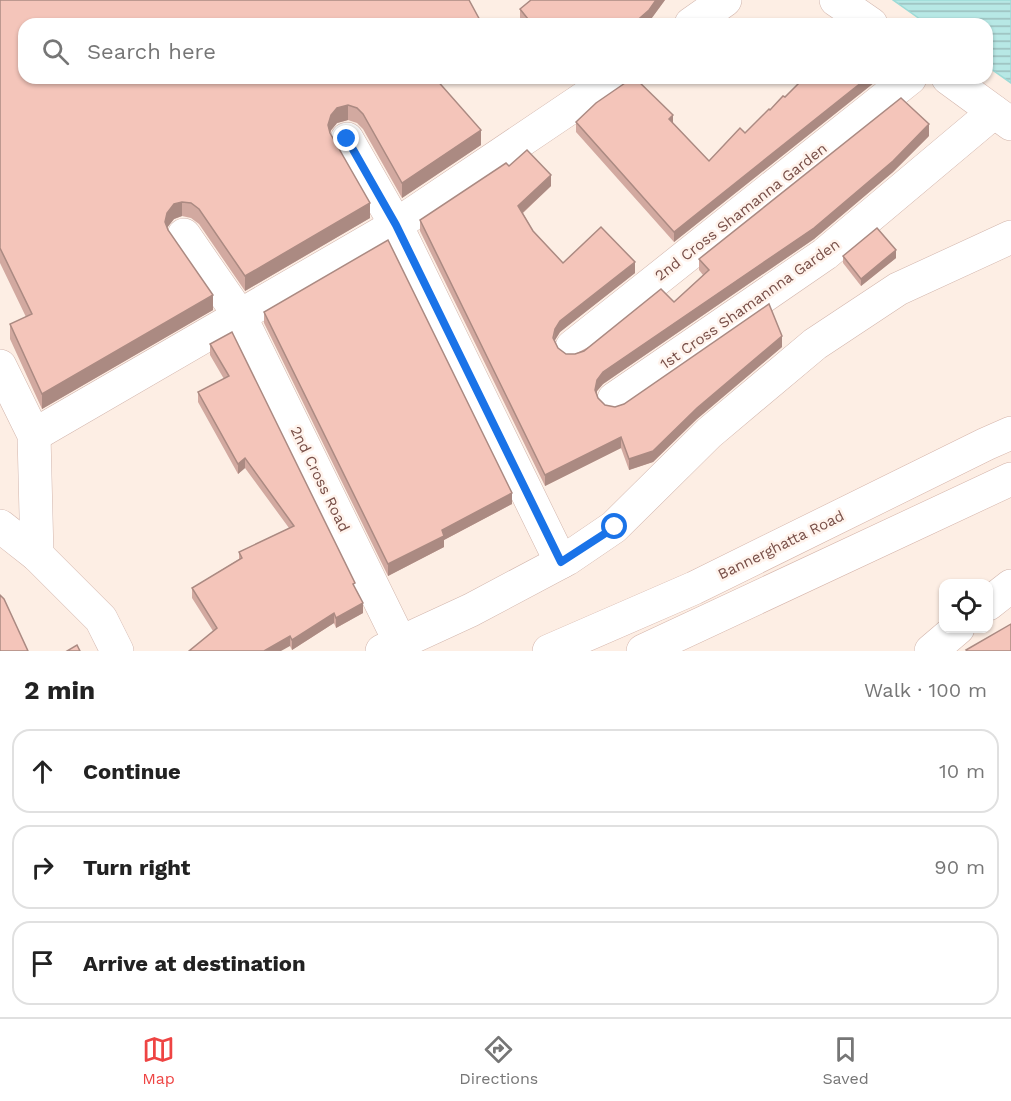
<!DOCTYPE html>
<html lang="en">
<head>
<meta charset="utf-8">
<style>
	body { margin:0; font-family:"Work Sans",sans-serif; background:#f2f2f2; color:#222 }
	.controls { position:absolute; right:18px; bottom:18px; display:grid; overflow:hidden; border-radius:12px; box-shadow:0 2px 4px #0004 }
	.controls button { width:54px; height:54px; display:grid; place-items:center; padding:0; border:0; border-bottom:2px solid #e0e0e0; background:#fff; color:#222; font:30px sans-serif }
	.stop { position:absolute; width:18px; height:18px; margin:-14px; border:4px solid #1a73e8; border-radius:50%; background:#fff }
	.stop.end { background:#1a73e8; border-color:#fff; box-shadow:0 2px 6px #0008 }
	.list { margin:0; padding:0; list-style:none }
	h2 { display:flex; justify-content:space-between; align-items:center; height:78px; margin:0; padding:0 24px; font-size:26px }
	h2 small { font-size:20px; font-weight:400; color:#767676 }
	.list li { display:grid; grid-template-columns:39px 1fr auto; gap:18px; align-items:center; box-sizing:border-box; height:84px; margin:0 12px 12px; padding:0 12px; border:2px solid #e0e0e0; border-radius:18px }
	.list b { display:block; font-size:22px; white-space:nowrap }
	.list em { font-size:20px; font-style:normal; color:#767676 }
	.icon { flex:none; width:33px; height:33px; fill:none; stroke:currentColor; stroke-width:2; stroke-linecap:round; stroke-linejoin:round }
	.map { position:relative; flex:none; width:1011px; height:651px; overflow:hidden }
	.search { position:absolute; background:#fff; box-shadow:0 2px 4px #0004; left:18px; right:18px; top:18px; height:66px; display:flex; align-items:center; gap:15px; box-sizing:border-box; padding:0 21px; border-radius:18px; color:#767676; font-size:22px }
	.sheet { height:366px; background:#fff }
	nav { display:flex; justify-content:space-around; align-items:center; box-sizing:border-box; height:84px; border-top:2px solid #e0e0e0; background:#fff; font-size:16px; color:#767676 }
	nav a { display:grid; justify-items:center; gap:3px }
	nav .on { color:#ee4443 }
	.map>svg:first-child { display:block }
	.water { fill:url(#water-rules); stroke:#9ddbd7; stroke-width:1.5 }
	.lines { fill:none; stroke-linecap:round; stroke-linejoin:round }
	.minor-casing { stroke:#d2b5ac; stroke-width:34 }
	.tertiary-casing { stroke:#d2b5ac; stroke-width:34 }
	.secondary-casing { stroke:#d5b4aa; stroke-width:34 }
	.minor { stroke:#fff; stroke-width:33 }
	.tertiary { stroke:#fff; stroke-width:33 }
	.secondary { stroke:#fff; stroke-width:33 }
	.wall { fill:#d2a9a0 }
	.shaded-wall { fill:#ab8a82 }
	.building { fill:#f4c5ba; stroke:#ab8a82; stroke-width:1.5 }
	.route { stroke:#1a73e8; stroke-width:8 }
	.labels { text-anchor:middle; stroke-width:5; stroke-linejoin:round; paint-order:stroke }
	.street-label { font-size:15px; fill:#784f48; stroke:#fff3ec }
</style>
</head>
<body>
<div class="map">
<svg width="1011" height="651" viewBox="0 0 1011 651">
	<defs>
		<pattern id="water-rules" width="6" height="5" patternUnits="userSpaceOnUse" patternTransform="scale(1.5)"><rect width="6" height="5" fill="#b7e8e5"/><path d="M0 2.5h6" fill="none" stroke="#9abebc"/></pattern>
	</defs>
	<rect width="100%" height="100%" fill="#fdeee4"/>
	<!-- water -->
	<path class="water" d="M893,0H1011V83L987,66V24H927Z"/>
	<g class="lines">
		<!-- minor casing -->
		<g class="minor-casing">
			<g id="minor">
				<path d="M836,0L871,24"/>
				<path d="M691,24L725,0"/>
				<path d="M948,78L1011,124"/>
				<path d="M347,139L396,225L561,562"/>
				<path d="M184,235L240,316L400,642"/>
				<path d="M572,347L910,78"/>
				<path d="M0,366L34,435L37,555"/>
				<path d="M614,399L825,254L994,112"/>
				<path d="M34,435L396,225L614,78"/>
				<path d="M988,604L1011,586"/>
				<path d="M382,651L471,610L567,559L614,527L709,433L815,344L898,289L1011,237"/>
				<path d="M931,651L958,628"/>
			</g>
		</g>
		<!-- tertiary casing -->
		<g class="tertiary-casing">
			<path id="tertiary" d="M0,526L37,555L101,619L117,651"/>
		</g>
		<!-- secondary casing -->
		<g class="secondary-casing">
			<g id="secondary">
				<path d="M549,651L694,588L986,444L1011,433"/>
				<path d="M643,651L1011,479"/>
			</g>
		</g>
		<!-- minor -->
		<use href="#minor" class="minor"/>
		<!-- tertiary -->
		<use href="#tertiary" class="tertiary"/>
		<!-- secondary -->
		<use href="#secondary" class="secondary"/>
	</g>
	<!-- wall -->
	<g class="wall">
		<path d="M0,0L24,24L435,78L481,145L402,198L363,129L357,123L348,120L337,123L330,132L370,218L245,291L199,224L191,218L182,216L174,219L167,227L168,230L213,310L42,409L10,339V324L26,317L0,263Z"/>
		<path d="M531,0H665L647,24H522L520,21V9Z"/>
		<path d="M567,78H581L572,84Z"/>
		<path d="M804,78H880L674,242L576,132V122L625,83L673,123L709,161L745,133L785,97Z"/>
		<path d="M929,136L893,172L814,239L603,384L597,391V393L598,398L605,405L615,407L782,347L697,419L653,462L629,470L621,448L545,486L420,231V220L509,166L551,186L523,213L533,231L563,263L635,273L560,332L555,340L558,348L566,354H575L674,302L703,275L699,270V259Z"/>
		<path d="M843,256L896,258L861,286L843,263Z"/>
		<path d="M264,312L512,504L444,540V547L388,576L264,323Z"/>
		<path d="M210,344L355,588L363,613L336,628L334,623L292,650L290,646L213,631L192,598V588L239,559V552L289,528L245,468L238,474L198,402V392L224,379L210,355Z"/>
	</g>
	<!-- shaded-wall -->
	<g class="shaded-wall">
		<path d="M656,0H665L649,22L647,24H633Z"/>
		<path d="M572,78H581L572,84Z"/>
		<path d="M867,78H880L674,242V232Z"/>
		<path d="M348,105V120L337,123L331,130L328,139V125L331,115L337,108Z"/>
		<path d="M673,115V125L669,119Z"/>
		<path d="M929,124V136L893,172L814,239L603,384L597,391L595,401V390L597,380L603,372Z"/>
		<path d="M481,130V145L402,198V183Z"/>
		<path d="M551,175V186L518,217V206Z"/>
		<path d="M182,202V216L174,219L167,228L165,222L167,213L174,204Z"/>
		<path d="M370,203V218L245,291V276Z"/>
		<path d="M896,250V258L861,286V279Z"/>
		<path d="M635,262V273L560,332L555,340L553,349L555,329L560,321Z"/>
		<path d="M213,295V310L42,409V394Z"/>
		<path d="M782,336V347L697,419L653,462L629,470V459L697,408Z"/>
		<path d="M621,437V448L545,486V475Z"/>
		<path d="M245,458V468L238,474V464Z"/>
		<path d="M512,493V504L444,540V547L388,576V564L442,530Z"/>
		<path d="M363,603V613L336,628V618Z"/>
		<path d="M334,613V623L292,650V640Z"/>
		<path d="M290,636V646L281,651H264Z"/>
	</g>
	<!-- building -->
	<g class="building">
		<path d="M0,0H469L482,24H24V78H435L481,130L402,183L363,114L357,108L348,105L337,108L331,115L328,125L330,133L370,203L245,276L199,209L191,203L182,202L174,204L167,213L165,222L168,230L213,295L42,394L10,324L32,314L0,248Z"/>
		<path d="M531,0H656L649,10L633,24H532L520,9Z"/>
		<path d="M629,78H635L673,115L669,119L709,161L740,128L745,133L769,109L770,110L783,96L785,97L804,78H867L674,232L576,122L596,103L625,83Z"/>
		<path d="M901,98L929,124L893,161L814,228L603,372L597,380L595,390L598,398L605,405L615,407L624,404L769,304L782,336L697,408L653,451L629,459L621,437L545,475L420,220L506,163L509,166L527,150L551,175L518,206L533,231L563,263L601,227L635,262L560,321L555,329L553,338L558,348L566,354H575L584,351L661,289L674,302L709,270L699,259Z"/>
		<path d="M877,228L896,250L861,279L843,256Z"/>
		<path d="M388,240L512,493L442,530L444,536L388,564L264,312Z"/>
		<path d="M232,332L355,583L353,584L363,603L336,618L334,613L292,640L290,636L264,651H189L217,628L192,588L242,558L239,552L294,526L245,458L238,464L198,392L229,376L210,344Z"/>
		<path d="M0,595L4,599L28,651H0Z"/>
		<path d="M1011,624V651H967L966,650Z"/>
		<path d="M77,645L80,651H67Z"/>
	</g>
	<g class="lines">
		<!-- route -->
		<path class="route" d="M347,139L396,225L561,562L615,527"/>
	</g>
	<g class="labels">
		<!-- street labels -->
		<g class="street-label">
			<text transform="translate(741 212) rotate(-38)" y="5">2nd Cross Shamanna Garden</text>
			<text transform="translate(750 304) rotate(-35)" y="5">1st Cross Shamannna Garden</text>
			<text transform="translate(320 479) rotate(64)" y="5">2nd Cross Road</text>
			<text transform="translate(781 545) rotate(-26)" y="5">Bannerghatta Road</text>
		</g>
	</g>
</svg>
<div class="controls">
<button><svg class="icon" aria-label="locate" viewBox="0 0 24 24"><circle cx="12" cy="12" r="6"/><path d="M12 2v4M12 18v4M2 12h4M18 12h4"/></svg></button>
</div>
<div class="stop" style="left:615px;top:527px"></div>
<div class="stop end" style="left:347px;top:139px"></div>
<div class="search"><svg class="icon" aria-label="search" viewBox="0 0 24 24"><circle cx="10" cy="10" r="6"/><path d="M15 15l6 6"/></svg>Search here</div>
</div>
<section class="sheet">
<h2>2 min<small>Walk · 100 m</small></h2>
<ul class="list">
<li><svg class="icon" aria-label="ahead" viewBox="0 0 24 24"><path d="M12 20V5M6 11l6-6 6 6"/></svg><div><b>Continue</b></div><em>10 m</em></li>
<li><svg class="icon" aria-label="right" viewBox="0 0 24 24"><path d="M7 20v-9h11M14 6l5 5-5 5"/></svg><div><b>Turn right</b></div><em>90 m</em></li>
<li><svg class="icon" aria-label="arrive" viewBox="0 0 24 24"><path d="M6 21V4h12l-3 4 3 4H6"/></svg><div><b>Arrive at destination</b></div></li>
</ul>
</section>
<nav>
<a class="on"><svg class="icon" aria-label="map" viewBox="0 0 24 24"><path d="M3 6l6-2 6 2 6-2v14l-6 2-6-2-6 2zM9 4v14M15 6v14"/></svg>Map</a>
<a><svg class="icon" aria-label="directions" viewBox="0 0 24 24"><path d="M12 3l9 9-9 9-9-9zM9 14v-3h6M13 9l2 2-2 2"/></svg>Directions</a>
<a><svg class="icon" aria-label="saved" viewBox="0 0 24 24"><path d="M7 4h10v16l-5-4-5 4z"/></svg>Saved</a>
</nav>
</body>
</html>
